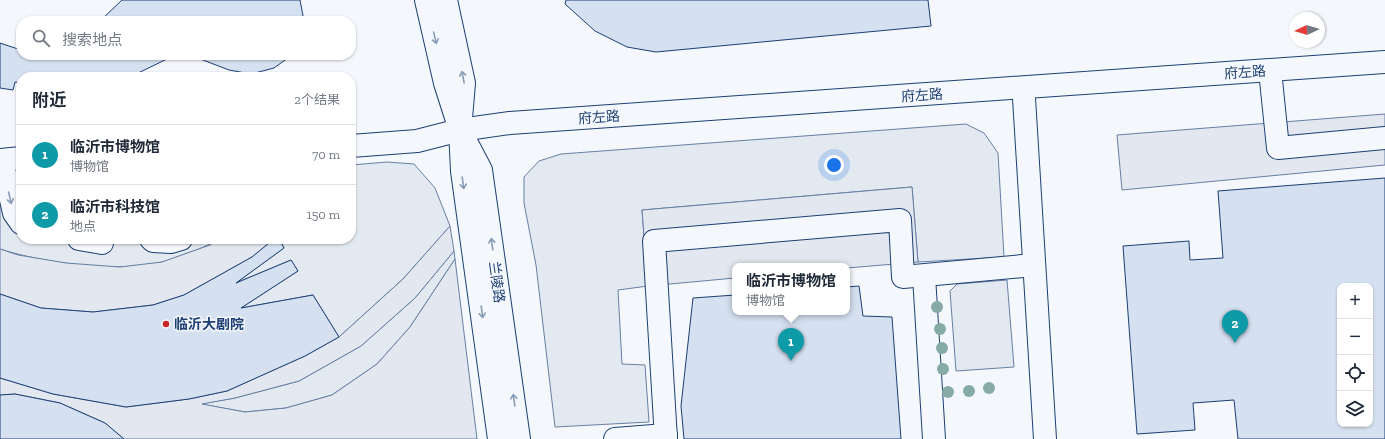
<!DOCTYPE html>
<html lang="zh">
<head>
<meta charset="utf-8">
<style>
	body { margin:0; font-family:"Zilla Slab","Noto Sans SC",serif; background:#f6f6f7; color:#1f2937 }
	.controls { position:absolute; right:12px; bottom:12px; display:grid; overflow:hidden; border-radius:8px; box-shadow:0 1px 3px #0004 }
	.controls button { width:36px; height:36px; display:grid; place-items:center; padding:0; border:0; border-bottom:1px solid #e0e1e3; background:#fff; color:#1f2937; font:20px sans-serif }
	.compass { position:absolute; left:1289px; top:12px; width:36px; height:36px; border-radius:50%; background:#fff; box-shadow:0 1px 3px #0004; rotate:266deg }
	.you { position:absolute; left:834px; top:165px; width:14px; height:14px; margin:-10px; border:3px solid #fff; border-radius:50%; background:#1a73e8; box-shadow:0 0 0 6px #1a73e833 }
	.badge { display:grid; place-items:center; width:26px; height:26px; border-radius:50%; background:#c62828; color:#fff; font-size:13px; font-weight:700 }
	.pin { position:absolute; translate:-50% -33px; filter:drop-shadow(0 1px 2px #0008) }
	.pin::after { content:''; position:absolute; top:21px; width:14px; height:12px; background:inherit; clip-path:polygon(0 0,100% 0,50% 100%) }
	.popup { position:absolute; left:732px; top:263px; width:118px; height:52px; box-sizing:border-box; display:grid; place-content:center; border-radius:8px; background:#fff; filter:drop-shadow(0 1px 3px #0005); font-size:13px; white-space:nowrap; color:#747a83 }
	.popup b { font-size:15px; color:#1f2937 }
	.popup::after { content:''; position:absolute; left:50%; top:100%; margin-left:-8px; border:8px solid transparent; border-top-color:#fff }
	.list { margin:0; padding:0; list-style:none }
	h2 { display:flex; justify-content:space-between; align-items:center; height:52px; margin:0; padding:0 16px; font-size:17px }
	h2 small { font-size:13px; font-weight:400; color:#747a83 }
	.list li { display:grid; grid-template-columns:26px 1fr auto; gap:12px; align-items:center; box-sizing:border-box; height:60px; padding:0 16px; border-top:1px solid #e0e1e3 }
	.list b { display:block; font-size:15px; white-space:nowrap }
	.list p { margin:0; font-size:13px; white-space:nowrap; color:#747a83 }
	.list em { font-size:13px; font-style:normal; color:#747a83 }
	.icon { flex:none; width:22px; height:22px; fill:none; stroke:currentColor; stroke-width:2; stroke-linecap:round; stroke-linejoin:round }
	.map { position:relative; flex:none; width:1385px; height:439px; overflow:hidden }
	.search { position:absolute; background:#fff; box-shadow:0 1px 3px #0004; left:16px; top:16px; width:340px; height:44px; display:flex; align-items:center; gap:10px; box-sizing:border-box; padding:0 14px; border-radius:16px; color:#747a83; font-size:15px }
	.panel { position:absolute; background:#fff; box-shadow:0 1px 3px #0004; left:16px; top:72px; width:340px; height:172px; border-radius:16px }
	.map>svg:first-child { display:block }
	.green { fill:#e3e9f0; stroke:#687fa3 }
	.parking { fill:#e3e8f0; stroke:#687fa3 }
	.building { fill:#d5e0f0; stroke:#1d3f73; fill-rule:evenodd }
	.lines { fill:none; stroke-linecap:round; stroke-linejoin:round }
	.minor-casing { stroke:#1d3f73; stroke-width:24 }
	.major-casing { stroke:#1d3f73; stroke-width:24 }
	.minor { stroke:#f4f7fb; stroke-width:22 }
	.major { stroke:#f4f7fb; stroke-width:22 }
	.tree { fill:#86aba6 }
	.oneway { stroke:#889bb7 }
	.poi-dot { fill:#c62828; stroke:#f4f7fb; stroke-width:1.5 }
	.labels { text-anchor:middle; stroke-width:3; stroke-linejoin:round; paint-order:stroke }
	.street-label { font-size:14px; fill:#1d3f73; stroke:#f4f7fb }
	.poi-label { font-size:14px; font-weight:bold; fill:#1d3f73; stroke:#f4f7fb; text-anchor:start }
</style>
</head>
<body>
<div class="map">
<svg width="1385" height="439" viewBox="0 0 1385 439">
	<rect width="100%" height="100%" fill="#f4f7fb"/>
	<!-- green -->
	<g class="green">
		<path d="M966,124L984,133L998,153L1004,257L918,262L912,187L642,210L648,286L618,290L622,364L645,365L649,422L555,427L536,265L524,203V177L539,161L561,154Z"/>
		<path d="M387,162L414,164L435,188L450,226L403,279L339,337L313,295L241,308L298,271L291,260L236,283L284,248L279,239H351V165Z"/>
		<path d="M21,187V239H218C208,246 197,250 185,254C178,257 170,260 162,262C117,273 44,263 0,249V189Z"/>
		<path d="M454,251L455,259L410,327L377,364L332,395L286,408L245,412L200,404L235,398L299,381L361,346L415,298Z"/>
		<path d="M1007,280L1014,367L956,371L950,291L957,284Z"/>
	</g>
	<!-- parking -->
	<g class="parking">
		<path d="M1385,114V165L1122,190L1117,135Z"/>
		<path d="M912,187L918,262L847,268V266H735V278L648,286L642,210Z"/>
		<path d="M450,226L454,251L415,298L361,346L299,381L235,398L202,404L245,412L286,408L332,395L377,364L410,327L455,259L477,439H124L105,423L60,403L15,394L0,395V378L53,394L126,407L189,399L227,391L305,356L339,337L403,279Z"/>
		<path d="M218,239H274L252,257L184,295L153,305L93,312L41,308L0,294V249L18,255L66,263L120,267L162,262L210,245Z"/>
	</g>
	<!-- building -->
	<g class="building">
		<path d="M122,0H300L304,21H100Z"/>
		<path d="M566,0H928L931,26L656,52L627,47L595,31L565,4Z"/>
		<path d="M0,43L21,50V55H292L274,68L251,74L229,70L195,57L169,58L130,77H21V83L15,82L13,90L0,88Z"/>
		<path d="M1385,178V439H1238L1234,400L1193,403L1195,430L1137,434L1123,246L1189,241L1190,260L1223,258L1218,191ZM1340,286H1370V424H1340Z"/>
		<path d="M274,239H279L284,248L236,283L291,260L298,271L241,308L313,295L339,337L305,356L227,391L189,399L126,407L53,394L0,378V294L41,308L93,312L153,305L184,295L252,257Z"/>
		<path d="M859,286L863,316L892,317L901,439H684L681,406L693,298L735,295V312H847V287Z"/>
		<path d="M15,394L60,403L105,423L124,439H0V395Z"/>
	</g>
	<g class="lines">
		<!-- minor casing -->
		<g class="minor-casing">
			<g id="minor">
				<path d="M1271,80L1278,148L1385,138"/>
				<path d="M1022,88L1024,98L1045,439"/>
				<path d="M351,146L417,141L460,130L510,123L1385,62"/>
				<path d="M0,160L21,158"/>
				<path d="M4,169L14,213L21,223"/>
				<path d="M79,239L102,243"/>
				<path d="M151,239L153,241L171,242L181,239"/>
				<path d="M924,276L934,439"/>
				<path d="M615,439L666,435"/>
				<path d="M666,439L654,241L900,220L903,277L1034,265"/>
			</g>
		</g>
		<!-- major casing -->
		<g class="major-casing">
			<g id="major">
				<path d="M426,0L445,83L460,130L481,170L519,439"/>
				<path d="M446,0L464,83L460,130L462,171L499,439"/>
			</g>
		</g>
		<!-- minor -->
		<use href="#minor" class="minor"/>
		<!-- major -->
		<use href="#major" class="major"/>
	</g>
	<!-- trees -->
	<g class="tree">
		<circle cx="937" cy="307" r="6"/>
		<circle cx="940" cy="329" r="6"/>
		<circle cx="942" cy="348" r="6"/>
		<circle cx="943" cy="369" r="6"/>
		<circle cx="989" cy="388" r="6"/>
		<circle cx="969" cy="391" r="6"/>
		<circle cx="948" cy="392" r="6"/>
	</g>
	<!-- one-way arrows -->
	<defs><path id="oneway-shaft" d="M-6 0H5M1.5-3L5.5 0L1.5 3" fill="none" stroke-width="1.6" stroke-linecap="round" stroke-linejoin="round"/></defs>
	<g class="oneway">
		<use href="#oneway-shaft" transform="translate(435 38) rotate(77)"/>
		<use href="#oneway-shaft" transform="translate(463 77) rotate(-101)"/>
		<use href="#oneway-shaft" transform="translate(463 183) rotate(82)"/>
		<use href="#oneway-shaft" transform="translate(10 198) rotate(77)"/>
		<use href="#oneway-shaft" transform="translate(492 244) rotate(-98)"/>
		<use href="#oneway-shaft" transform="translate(482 312) rotate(82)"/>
		<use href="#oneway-shaft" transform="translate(514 400) rotate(-98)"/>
	</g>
	<!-- markers -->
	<circle class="poi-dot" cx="166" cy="324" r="4"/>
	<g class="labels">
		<!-- street labels -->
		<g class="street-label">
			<text transform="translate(1245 72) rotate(-4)" y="5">府左路</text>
			<text transform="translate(922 95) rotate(-4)" y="5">府左路</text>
			<text transform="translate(599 117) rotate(-4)" y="5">府左路</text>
			<text transform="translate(497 282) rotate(82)" y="5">兰陵路</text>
		</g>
		<!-- poi labels -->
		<g class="poi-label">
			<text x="174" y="329">临沂大剧院</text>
		</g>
	</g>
</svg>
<div class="controls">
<button>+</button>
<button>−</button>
<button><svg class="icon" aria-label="locate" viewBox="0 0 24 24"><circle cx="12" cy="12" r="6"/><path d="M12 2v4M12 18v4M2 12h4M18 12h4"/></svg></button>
<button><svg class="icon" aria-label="layers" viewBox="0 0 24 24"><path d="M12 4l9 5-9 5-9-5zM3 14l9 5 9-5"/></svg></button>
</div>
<svg class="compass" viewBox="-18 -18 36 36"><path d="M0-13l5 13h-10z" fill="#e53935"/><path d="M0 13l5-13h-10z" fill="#747a83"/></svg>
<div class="you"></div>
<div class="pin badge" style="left:791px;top:361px;background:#0f9aa8">1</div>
<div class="popup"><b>临沂市博物馆</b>博物馆</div>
<div class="pin badge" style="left:1235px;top:343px;background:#0f9aa8">2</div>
<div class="search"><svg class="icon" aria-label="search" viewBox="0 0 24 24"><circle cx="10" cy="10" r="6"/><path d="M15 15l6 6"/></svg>搜索地点</div>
<section class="panel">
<h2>附近<small>2个结果</small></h2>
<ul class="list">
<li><span class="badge" style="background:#0f9aa8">1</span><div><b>临沂市博物馆</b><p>博物馆</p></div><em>70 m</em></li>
<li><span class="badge" style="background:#0f9aa8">2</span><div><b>临沂市科技馆</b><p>地点</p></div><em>150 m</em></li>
</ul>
</section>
</div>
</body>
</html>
